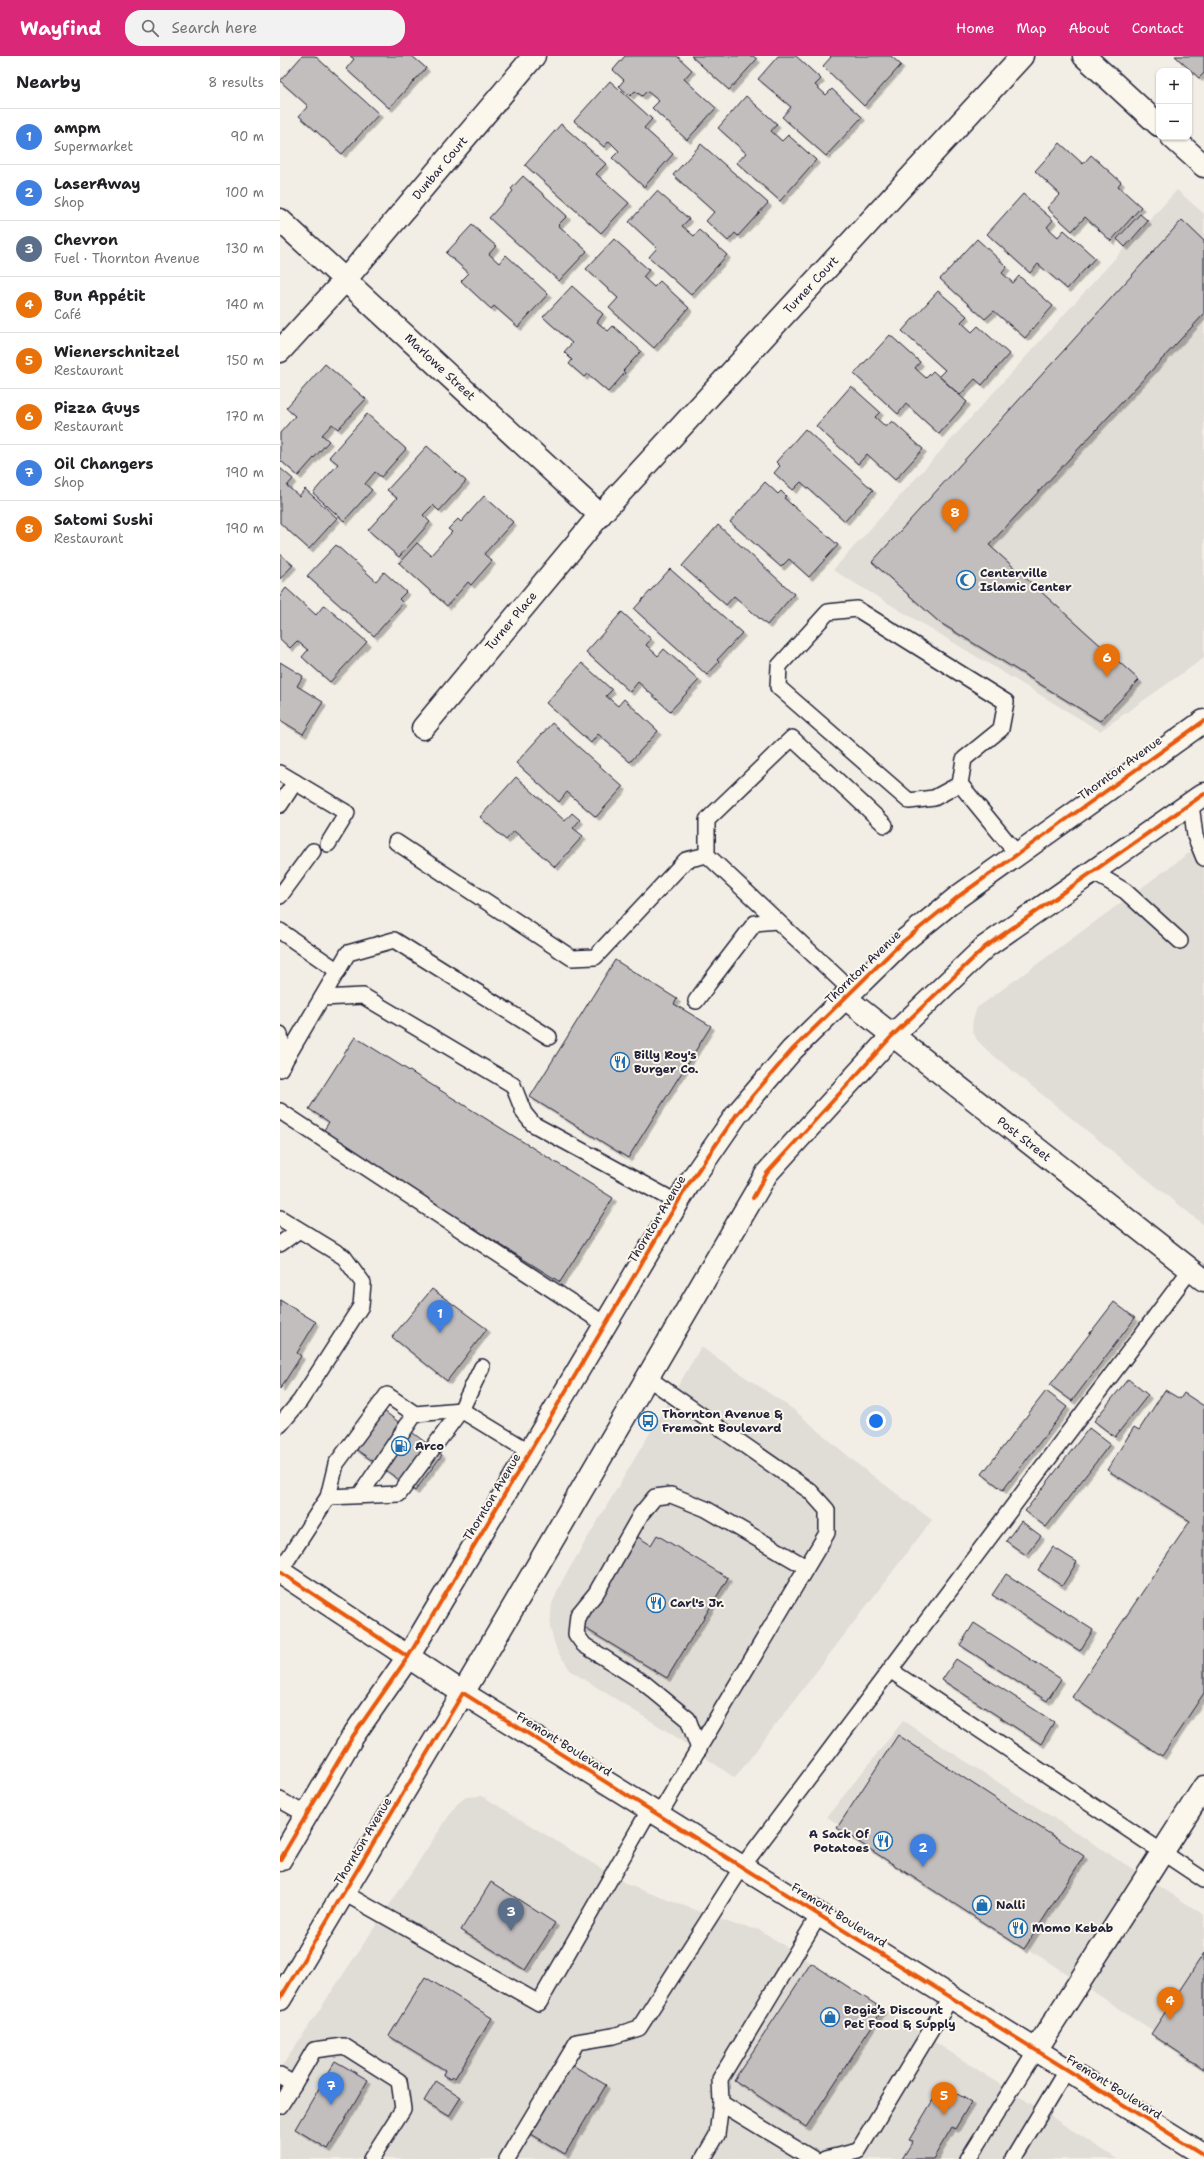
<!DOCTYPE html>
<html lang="en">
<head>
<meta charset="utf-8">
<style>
	body { margin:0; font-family:"Shantell Sans",sans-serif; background:#f2f2f2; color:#202124 }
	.controls { position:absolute; right:12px; top:12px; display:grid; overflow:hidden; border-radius:8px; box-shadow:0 1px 3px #0004 }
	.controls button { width:36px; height:36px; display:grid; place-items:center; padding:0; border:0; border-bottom:1px solid #e0e0e0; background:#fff; color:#202124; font:20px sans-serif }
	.you { position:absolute; left:596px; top:1365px; width:14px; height:14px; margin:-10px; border:3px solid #fff; border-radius:50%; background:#1a73e8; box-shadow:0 0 0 6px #1a73e833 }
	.badge { display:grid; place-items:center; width:26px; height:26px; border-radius:50%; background:#db2777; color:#fff; font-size:13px; font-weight:700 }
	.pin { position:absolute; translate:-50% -33px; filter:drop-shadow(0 1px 2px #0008) }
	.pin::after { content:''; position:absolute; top:21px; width:14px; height:12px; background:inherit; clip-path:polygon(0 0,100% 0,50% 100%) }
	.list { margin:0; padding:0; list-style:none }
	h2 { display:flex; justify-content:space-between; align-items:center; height:52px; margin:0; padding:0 16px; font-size:17px }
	h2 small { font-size:13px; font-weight:400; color:#757577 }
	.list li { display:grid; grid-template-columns:26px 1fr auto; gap:12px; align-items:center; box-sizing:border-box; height:56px; padding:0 16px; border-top:1px solid #e0e0e0 }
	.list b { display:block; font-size:15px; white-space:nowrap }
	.list p { margin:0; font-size:13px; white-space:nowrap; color:#757577 }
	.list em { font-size:13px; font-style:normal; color:#757577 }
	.icon { flex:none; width:22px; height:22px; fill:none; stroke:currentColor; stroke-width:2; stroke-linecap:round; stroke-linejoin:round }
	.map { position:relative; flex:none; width:924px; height:2103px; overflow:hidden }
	header { display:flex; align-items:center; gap:24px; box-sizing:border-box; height:56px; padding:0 20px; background:#db2777; color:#fff }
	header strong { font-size:19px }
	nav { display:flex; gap:22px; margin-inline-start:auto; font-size:14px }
	.search { width:280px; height:36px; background:#f2f2f2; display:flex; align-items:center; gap:10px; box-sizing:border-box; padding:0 14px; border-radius:16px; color:#757577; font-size:15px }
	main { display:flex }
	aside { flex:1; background:#fff }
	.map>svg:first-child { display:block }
	.built { fill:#e0dcd6 }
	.building { fill:#c2bebe; stroke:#22223b; filter:url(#shadow) }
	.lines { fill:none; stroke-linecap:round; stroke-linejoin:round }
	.lane-casing { stroke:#22223b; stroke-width:18 }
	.street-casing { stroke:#22223b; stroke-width:25 }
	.secondary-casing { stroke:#22223b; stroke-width:25 }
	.primary-casing { stroke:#22223b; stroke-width:25 }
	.lane { stroke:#fbf7ec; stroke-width:15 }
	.street { stroke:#fbf7ec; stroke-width:22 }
	.secondary { stroke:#fbf7ec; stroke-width:22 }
	.primary { stroke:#fbf7ec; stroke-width:22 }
	.cycleway-casing { stroke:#fbf7ec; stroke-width:6 }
	.cycleway { stroke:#e8590c; stroke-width:4 }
	.labels { text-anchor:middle; stroke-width:4; stroke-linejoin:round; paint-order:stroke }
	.street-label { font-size:12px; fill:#22223b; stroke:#fbf7ec }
	.poi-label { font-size:12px; font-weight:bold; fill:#22223b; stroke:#fbf7ec; text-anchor:start }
</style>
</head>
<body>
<header>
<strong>Wayfind</strong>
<div class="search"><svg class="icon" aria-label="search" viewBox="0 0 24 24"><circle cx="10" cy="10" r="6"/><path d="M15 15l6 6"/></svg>Search here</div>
<nav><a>Home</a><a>Map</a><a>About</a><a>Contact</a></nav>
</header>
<main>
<aside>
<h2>Nearby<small>8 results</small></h2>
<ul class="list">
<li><span class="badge" style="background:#3f7fe0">1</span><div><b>ampm</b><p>Supermarket</p></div><em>90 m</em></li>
<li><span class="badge" style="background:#3f7fe0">2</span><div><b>LaserAway</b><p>Shop</p></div><em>100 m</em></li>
<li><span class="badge" style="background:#5c6f8a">3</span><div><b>Chevron</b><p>Fuel · Thornton Avenue</p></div><em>130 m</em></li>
<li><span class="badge" style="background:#e8710a">4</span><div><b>Bun Appétit</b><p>Café</p></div><em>140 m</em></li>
<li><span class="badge" style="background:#e8710a">5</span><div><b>Wienerschnitzel</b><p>Restaurant</p></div><em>150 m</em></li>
<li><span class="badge" style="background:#e8710a">6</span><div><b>Pizza Guys</b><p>Restaurant</p></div><em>170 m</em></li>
<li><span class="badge" style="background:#3f7fe0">7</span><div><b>Oil Changers</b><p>Shop</p></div><em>190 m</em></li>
<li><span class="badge" style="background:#e8710a">8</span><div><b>Satomi Sushi</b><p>Restaurant</p></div><em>190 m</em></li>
</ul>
</aside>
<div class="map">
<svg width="924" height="2103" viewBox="0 0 924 2103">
	<defs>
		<filter id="shadow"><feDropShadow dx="3.5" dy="3.5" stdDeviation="0" flood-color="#0004"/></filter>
	</defs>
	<rect width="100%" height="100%" fill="#f2eee5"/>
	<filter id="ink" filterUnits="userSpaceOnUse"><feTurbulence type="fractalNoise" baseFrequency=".025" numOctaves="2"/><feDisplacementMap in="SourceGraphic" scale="8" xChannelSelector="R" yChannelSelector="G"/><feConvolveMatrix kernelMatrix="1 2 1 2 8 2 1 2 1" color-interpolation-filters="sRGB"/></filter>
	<g filter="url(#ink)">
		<!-- built -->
		<g class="built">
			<path d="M897,134L924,158V602L820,675L553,514Z"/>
			<path d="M924,786V1169L708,995L697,984L692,973L693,963L697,952Z"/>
			<path d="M421,1291L514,1354L581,1411L652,1464L455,1722L390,1677L291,1615L277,1595L270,1572L272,1548L282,1525Z"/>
			<path d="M623,1665L924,1859V2008L547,1761Z"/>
			<path d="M202,1740L348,1829L456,1869L480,1874L837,2103H0V2013L177,1748L186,1741Z"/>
		</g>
		<!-- building -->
		<g class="building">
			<path d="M22,0H35L99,58L62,98L19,60L28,50L0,25Z"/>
			<path d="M70,0H132L146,12L109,52L66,13L74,3Z"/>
			<path d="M345,0H397L412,14L404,23L436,52L407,84L372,52L379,45L367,35L362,40L355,35L350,40L339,30L344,24L333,14Z"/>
			<path d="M411,0H473L477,3L449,34Z"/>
			<path d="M498,0H516L541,23L535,29L546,39L552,33L582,61L546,100L502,61L511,51L478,23Z"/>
			<path d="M550,0H611L621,9L584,50L543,10L551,1Z"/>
			<path d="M895,0H924V17L919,22Z"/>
			<path d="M330,25L372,63L364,72L393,98L364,131L332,102L339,95L329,85L324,91L294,65Z"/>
			<path d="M466,40L497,68L491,75L502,85L508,79L536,104L500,145L457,107L466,97L438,72Z"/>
			<path d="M281,68L326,108L316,118L349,147L321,177L245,109Z"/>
			<path d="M780,87L803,108L811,99L841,126L838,130L861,151L831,185L805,161L792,175L767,152L780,138L755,115Z"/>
			<path d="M421,88L488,147L458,180L455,177L448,185L426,165L434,156L393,119Z"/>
			<path d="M243,120L287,160L278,169L307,195L279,225L209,162L233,135L231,133Z"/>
			<path d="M377,135L409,163L402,170L414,180L419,174L447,199L411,239L369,201L377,192L349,166Z"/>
			<path d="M743,138L773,164L767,171L778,181L784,174L815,202L787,233L758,208L750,217L707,178Z"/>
			<path d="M860,158L868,165L845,191L837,183Z"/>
			<path d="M902,164L924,185V258L709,489L859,624L820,665L659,566L592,506Z"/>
			<path d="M192,169L216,190L209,198L219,207L226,199L268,238L238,271L214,250L211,253L181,225L189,217L166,197Z"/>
			<path d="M334,183L369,214L363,221L374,231L380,225L409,252L374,292L329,252L338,242L306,213Z"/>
			<path d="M697,183L727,211L722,217L733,227L739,220L773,250L745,282L714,255L705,263L660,223Z"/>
			<path d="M292,230L323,258L317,266L328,275L333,270L361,295L343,315L345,317L328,336L307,318L304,321L289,308L292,304L284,296L292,287L263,261Z"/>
			<path d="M658,235L687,260L681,266L692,276L698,270L729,298L702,329L695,323L680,339L659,320L665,314L622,275Z"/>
			<path d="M610,279L640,306L635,312L646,322L653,315L687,346L659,378L626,348L618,358L574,318Z"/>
			<path d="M45,308L86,343L58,373L52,368L42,379L49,385L18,420L0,404V377L15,360L6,352Z"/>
			<path d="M571,330L600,356L595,361L606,371L612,365L643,393L615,424L587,398L578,408L536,370Z"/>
			<path d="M87,358L126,393L101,421L95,416L85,428L92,434L64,465L33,437L58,408L49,401Z"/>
			<path d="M525,373L593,434L565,465L521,426L513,434L494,417L500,410L496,406Z"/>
			<path d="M147,390L186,425L159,455L153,449L143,459L150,466L119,501L88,474L117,442L107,434Z"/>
			<path d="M0,412L13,423L7,430L19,440L25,433L57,462L29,493L0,467Z"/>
			<path d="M485,426L498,438L501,435L506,440L504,442L558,489L529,521L509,503L501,511L450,466Z"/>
			<path d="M204,440L233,466L204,498L212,505L191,529L188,526L167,550L119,507L137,487L151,499L172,476L168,473L178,463L181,466Z"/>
			<path d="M438,469L514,538L487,569L454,540L446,549L402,510Z"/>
			<path d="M56,489L96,525L104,516L126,536L119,543L123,547L94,580L27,520Z"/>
			<path d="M0,498L13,509L0,523Z"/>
			<path d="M390,513L462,577L437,604L439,606L427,619L354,553Z"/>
			<path d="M6,532L36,559L44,549L87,586L50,626L22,601L28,594L17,585L10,592L0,583V540Z"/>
			<path d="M342,556L371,583L366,589L378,600L384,593L419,624L390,655L358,626L350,636L306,596Z"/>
			<path d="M0,606L23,620L17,630L43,646L23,678L0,664Z"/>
			<path d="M302,607L332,634L326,640L338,650L344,643L378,675L350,706L318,678L311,687L266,647Z"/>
			<path d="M272,667L343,731L316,761L287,736L279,746L236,707Z"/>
			<path d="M236,721L285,765L292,757L300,764L293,772L303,780L275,811L234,775L226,784L200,761Z"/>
			<path d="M335,904L397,943L394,948L431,970L348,1102L250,1041Z"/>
			<path d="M75,981L333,1142L280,1226L42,1077L49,1066L29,1053Z"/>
			<path d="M152,1233L207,1273L167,1325L112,1281Z"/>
			<path d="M0,1244L36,1266L17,1297L21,1300L0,1333Z"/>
			<path d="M834,1246L855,1262L792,1345L770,1329Z"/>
			<path d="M848,1323L868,1339L835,1381L814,1365Z"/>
			<path d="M885,1334L900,1343L904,1337L924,1350V1637L882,1700L792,1641L910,1465L827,1414L854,1371L859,1374Z"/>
			<path d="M766,1335L787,1351L723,1434L702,1418Z"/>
			<path d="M96,1349L162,1399L135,1435L67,1387Z"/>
			<path d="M809,1372L830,1388L766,1471L745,1455Z"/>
			<path d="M741,1465L761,1480L746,1499L726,1485Z"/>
			<path d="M377,1479L448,1522L387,1622L303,1571L358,1481L371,1489Z"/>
			<path d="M773,1491L797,1506L782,1530L758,1514Z"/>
			<path d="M726,1518L813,1574L800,1595L712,1539Z"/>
			<path d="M694,1567L781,1623L767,1645L680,1589Z"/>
			<path d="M676,1603L774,1666L761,1688L662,1624Z"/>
			<path d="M618,1679L804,1800L744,1893L557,1772Z"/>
			<path d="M211,1826L275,1867L245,1914L181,1874Z"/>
			<path d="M924,1897V2013L871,1978Z"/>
			<path d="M531,1907L603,1953L526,2071L454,2024Z"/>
			<path d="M145,1921L212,1962L175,2022L172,2021L170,2023L163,2019L165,2014L109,1980Z"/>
			<path d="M55,2005L88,2024L48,2093L15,2073Z"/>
			<path d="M287,2006L326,2029L285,2098L246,2075Z"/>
			<path d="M156,2025L181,2041L169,2060L144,2045Z"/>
			<path d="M662,2029L691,2046L675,2073L672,2071L653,2103H622L633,2085L629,2084Z"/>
		</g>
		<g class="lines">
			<!-- lane casing -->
			<g class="lane-casing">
				<g id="lane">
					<path d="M0,717L15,726L0,749"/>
					<path d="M15,726L67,757L48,788"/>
					<path d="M680,728L654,742L629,745L498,631L499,610L548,556L577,553L726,646L721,673L684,703L680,728L737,798"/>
					<path d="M911,748L915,780L924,802"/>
					<path d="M116,786L292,902L315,901L406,804L427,799"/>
					<path d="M813,816L845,835L900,885"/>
					<path d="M0,840L33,795"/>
					<path d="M0,875L58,915"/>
					<path d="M571,934L427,799V764L512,682L605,769"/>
					<path d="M42,942L83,940L233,1029L244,1057L253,1068L398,1147"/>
					<path d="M416,945L429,927L475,867L497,865"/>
					<path d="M0,978L4,1007"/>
					<path d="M0,1013L68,897L114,884L269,981"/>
					<path d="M0,1055L326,1269"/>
					<path d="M0,1162L64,1201L83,1227L81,1250L20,1345L0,1369"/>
					<path d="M0,1188L18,1175"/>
					<path d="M368,1322L530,1435L547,1454V1477L379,1759"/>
					<path d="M80,1439L135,1358"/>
					<path d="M48,1441L119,1438L181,1354L202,1311"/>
					<path d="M0,1515L48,1441L56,1408L107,1339L135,1358L181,1354L250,1396"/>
					<path d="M610,1614L911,1213"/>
					<path d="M419,1693L408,1663L364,1627L304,1589L296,1578L298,1559L316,1537L361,1458L375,1441L391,1439L426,1453L526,1511"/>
					<path d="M0,1744L27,1759"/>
					<path d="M64,1837L259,1947L370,1753"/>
					<path d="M0,2020L14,2028L34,1994L64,1990L119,2025L123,2053L91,2103"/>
					<path d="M0,2050L14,2028"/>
					<path d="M227,2103L297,1986L333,1980L359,1972L462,1811L610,1614L924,1824"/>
					<path d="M423,2103L437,2079L441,2047"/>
					<path d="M533,2103L441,2047L440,2023L539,1859"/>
					<path d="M545,2103L578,2095L671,1941"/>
					<path d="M688,2103L756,1994"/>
					<path d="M733,2103L787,2013"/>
				</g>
			</g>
			<!-- street casing -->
			<g class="street-casing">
				<g id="street">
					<path d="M804,0L879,69"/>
					<path d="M892,81L924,110"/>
					<path d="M0,164L320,459"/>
					<path d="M0,295L66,223L254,0"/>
					<path d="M143,672L320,459L742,0"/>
					<path d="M564,941L924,1224"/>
					<path d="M756,1994L924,1731"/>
				</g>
			</g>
			<!-- secondary casing -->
			<g class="secondary-casing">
				<g id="secondary">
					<path d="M128,1601L408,1129L457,1058L512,994L620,888L679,840L924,665"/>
					<path d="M183,1637L487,1117L612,980L705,891L924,738"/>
				</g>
			</g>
			<!-- primary casing -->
			<g class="primary-casing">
				<g id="primary">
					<path d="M0,1516L183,1637L924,2099"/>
					<path d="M0,1804L73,1680L128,1601"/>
					<path d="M0,1943L183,1637"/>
				</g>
			</g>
			<!-- lane -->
			<use href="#lane" class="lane"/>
			<!-- street -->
			<use href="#street" class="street"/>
			<!-- secondary -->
			<use href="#secondary" class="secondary"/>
			<!-- primary -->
			<use href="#primary" class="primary"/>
			<!-- cycleway casing -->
			<g class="cycleway-casing">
				<g id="cycleway">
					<path d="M473,1142L487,1117L612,980L705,891L924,738"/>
					<path d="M0,1516L128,1601"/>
					<path d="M0,1804L73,1680L128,1601L408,1129L457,1058L512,994L620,888L679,840L924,665"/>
					<path d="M0,1943L183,1637L924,2099"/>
				</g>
			</g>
			<!-- cycleway -->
			<use href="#cycleway" class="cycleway"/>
		</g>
	</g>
	<!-- icons -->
	<defs>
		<g id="mosque-ring" transform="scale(1)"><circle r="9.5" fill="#fbf7ec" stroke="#1f6fb2" stroke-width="1.5"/><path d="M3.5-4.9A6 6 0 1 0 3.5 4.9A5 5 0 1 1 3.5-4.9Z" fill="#1f6fb2"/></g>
		<g id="restaurant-ring" transform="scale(1)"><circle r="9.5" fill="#fbf7ec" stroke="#1f6fb2" stroke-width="1.5"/><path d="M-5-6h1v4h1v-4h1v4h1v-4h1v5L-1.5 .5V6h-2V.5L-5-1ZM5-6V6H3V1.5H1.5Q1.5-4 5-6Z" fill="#1f6fb2"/></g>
		<g id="bus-ring" transform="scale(1)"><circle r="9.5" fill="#fbf7ec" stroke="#1f6fb2" stroke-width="1.5"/><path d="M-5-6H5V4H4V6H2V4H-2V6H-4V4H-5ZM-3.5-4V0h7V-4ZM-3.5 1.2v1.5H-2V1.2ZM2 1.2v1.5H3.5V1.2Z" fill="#1f6fb2"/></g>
		<g id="fuel-ring" transform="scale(1)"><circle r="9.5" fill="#fbf7ec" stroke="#1f6fb2" stroke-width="1.5"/><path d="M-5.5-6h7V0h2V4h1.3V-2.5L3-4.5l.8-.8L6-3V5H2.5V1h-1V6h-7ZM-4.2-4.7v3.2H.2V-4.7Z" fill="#1f6fb2"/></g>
		<g id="shop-ring" transform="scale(1)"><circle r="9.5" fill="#fbf7ec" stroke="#1f6fb2" stroke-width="1.5"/><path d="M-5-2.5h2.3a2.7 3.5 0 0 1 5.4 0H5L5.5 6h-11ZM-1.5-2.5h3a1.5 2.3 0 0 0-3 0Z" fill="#1f6fb2"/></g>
	</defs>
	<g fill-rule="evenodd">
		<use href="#mosque-ring" x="686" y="524"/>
		<use href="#restaurant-ring" x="340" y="1006"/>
		<use href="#bus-ring" x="368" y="1365"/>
		<use href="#fuel-ring" x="121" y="1390"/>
		<use href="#restaurant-ring" x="376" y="1547"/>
		<use href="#restaurant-ring" x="603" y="1785"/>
		<use href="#shop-ring" x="702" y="1849"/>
		<use href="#restaurant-ring" x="738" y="1872"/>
		<use href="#shop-ring" x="550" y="1961"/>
	</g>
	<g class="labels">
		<!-- street labels -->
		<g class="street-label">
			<text transform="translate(160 112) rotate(-50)" y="4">Dunbar Court</text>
			<text transform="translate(531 229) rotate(-47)" y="4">Turner Court</text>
			<text transform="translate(160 311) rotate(43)" y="4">Marlowe Street</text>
			<text transform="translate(231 565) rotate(-50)" y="4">Turner Place</text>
			<text transform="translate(840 712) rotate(-36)" y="4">Thornton Avenue</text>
			<text transform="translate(583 911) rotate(-44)" y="4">Thornton Avenue</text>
			<text transform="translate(744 1083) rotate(38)" y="4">Post Street</text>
			<text transform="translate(377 1163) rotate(-59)" y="4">Thornton Avenue</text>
			<text transform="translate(212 1441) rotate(-59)" y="4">Thornton Avenue</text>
			<text transform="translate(284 1688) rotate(32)" y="4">Fremont Boulevard</text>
			<text transform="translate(83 1785) rotate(-59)" y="4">Thornton Avenue</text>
			<text transform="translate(559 1859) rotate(32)" y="4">Fremont Boulevard</text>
			<text transform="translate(834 2031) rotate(32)" y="4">Fremont Boulevard</text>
		</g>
		<!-- poi labels -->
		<g class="poi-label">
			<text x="700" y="521">Centerville<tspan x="700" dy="14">Islamic Center</tspan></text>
			<text x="354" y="1003">Billy Roy's<tspan x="354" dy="14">Burger Co.</tspan></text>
			<text x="382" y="1362">Thornton Avenue &amp;<tspan x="382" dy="14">Fremont Boulevard</tspan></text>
			<text x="135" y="1394">Arco</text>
			<text x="390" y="1551">Carl's Jr.</text>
			<text x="589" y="1782" text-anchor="end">A Sack Of<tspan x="589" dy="14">Potatoes</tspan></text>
			<text x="716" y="1853">Nalli</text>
			<text x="752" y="1876">Momo Kebab</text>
			<text x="564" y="1958">Bogie’s Discount<tspan x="564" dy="14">Pet Food &amp; Supply</tspan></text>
		</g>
	</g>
</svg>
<div class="controls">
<button>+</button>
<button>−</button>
</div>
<div class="you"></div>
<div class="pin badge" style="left:160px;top:1277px;background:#3f7fe0">1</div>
<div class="pin badge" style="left:643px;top:1811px;background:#3f7fe0">2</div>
<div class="pin badge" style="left:231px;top:1875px;background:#5c6f8a">3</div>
<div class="pin badge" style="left:890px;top:1964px;background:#e8710a">4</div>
<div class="pin badge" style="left:664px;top:2059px;background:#e8710a">5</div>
<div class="pin badge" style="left:827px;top:621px;background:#e8710a">6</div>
<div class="pin badge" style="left:51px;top:2049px;background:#3f7fe0">7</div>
<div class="pin badge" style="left:675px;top:476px;background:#e8710a">8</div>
</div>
</main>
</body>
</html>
